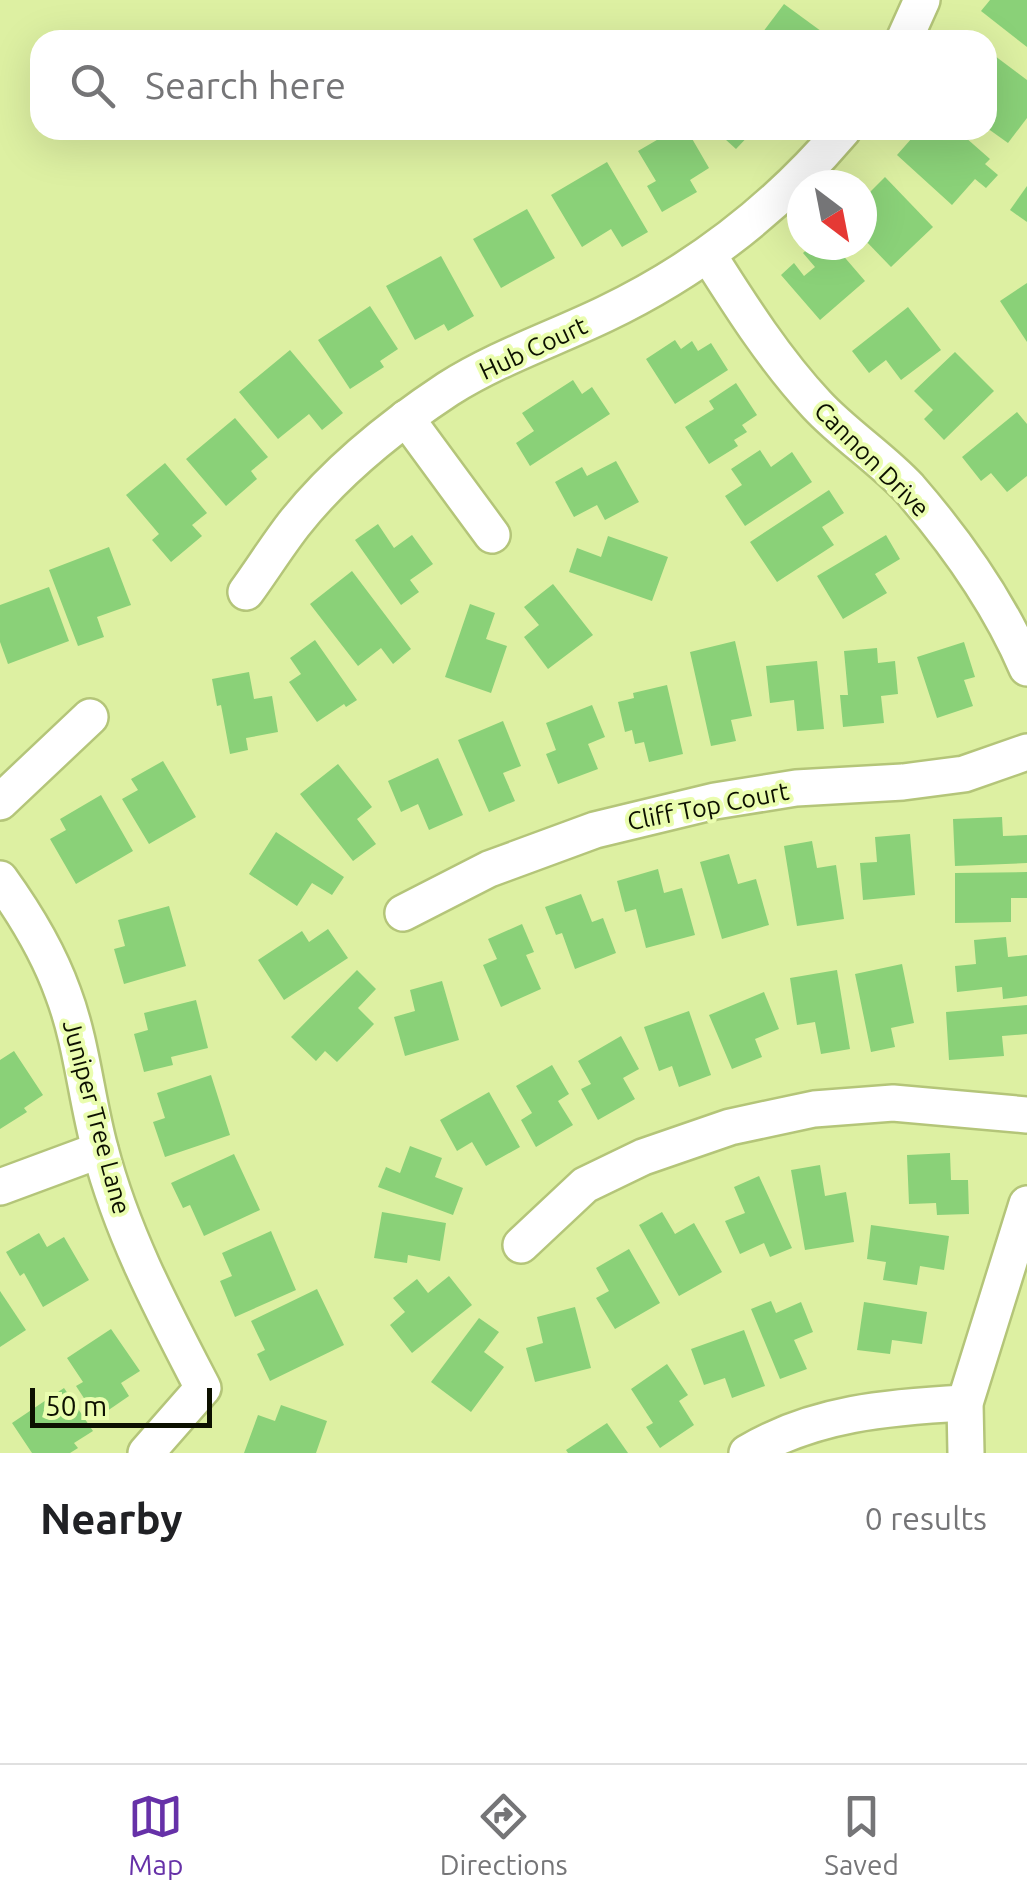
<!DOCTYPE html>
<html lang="en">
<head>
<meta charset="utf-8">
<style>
	body { margin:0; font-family:Ubuntu,sans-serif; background:#f6f6f6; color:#202124 }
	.compass { position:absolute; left:787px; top:170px; width:90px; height:90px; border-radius:50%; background:#fff; box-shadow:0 10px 40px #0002; rotate:148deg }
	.scale { position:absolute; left:30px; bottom:25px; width:182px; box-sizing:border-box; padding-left:10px; border:5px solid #0c1000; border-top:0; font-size:28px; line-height:35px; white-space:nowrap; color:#0c1000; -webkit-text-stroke:8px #eafdaf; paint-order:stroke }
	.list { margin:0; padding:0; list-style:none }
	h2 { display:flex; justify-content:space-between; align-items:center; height:130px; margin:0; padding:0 40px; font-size:42px }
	h2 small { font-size:32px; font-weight:400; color:#757577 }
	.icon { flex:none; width:55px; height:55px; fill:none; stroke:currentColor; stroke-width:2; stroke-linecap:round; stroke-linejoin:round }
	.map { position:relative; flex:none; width:1027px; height:1453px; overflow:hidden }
	.search { position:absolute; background:#fff; box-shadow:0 10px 40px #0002; left:30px; right:30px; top:30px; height:110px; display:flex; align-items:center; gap:25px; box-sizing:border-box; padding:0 35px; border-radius:30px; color:#757577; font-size:38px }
	.sheet { height:310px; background:#fff }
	nav { display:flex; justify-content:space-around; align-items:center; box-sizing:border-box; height:140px; border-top:2px solid #e0e0e0; background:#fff; font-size:28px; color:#757577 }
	nav a { display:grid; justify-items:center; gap:5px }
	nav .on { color:#6631a8 }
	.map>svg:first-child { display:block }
	.building { fill:#8ad178 }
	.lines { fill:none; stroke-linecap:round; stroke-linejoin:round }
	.minor-casing { stroke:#b4c579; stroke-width:40 }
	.minor { stroke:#fff; stroke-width:35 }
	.labels { text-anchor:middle; stroke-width:8; stroke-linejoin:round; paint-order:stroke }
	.street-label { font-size:25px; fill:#0c1000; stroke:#eafdaf }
</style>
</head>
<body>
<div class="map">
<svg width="1027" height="1453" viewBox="0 0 1027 1453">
	<rect width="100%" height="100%" fill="#ddf0a2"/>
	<!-- building -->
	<g class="building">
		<path d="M990,0H1027V47L981,11Z"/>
		<path d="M784,4L825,34L821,40H757Z"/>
		<path d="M987,50L1027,80V118L1008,143L987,128Z"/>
		<path d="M674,130H687L709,168L690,180L697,192L662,212L647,186L656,181L638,151Z"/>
		<path d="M715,130H754L736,149Z"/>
		<path d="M919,130L932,140L941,130H957L990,159L985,164L998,175L986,188L975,179L952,205L897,155Z"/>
		<path d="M607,162L648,232L622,247L611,229L582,247L551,195Z"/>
		<path d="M885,177L933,227L891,267L862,237V200Z"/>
		<path d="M1027,186V222L1010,210Z"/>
		<path d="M527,209L555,258L501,288L473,239Z"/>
		<path d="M812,245H834L865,281L820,320L781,275L794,263L804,276L815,267L803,253Z"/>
		<path d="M441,256L474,316L448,331L444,324L415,340L386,286Z"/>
		<path d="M1027,283V342L1000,301Z"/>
		<path d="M370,306L398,349L380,361L384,367L350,389L318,340Z"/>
		<path d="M908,307L941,350L901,380L886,360L869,373L852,351Z"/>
		<path d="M675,340L681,349L692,341L698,351L711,343L728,370L675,404L646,359Z"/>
		<path d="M290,350L343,413L322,430L309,414L278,439L239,392Z"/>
		<path d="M955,352L994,391L944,440L924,419L933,410L914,391Z"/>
		<path d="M573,380L582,394L592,387L610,414L530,466L516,443L534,431L522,413Z"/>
		<path d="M736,383L757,415L742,425L747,432L734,440L738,446L709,464L685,427L714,409L709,401Z"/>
		<path d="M1017,412L1027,424V476L1007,492L991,473L981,481L962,457Z"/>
		<path d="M235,418L268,457L251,471L257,479L226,506L186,459Z"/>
		<path d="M760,450L771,467L792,452L812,482L745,526L725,496L742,485L731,469Z"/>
		<path d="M616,461L639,502L605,520L597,505L574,517L555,482L582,467L587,476Z"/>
		<path d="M165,463L207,513L192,525L202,536L171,562L152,540L159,534L126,495Z"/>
		<path d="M829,490L844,513L822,527L834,545L777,582L750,542Z"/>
		<path d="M378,524L394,548L412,535L433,564L410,580L419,592L401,605L355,540Z"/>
		<path d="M886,535L900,559L875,574L887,593L843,619L817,576Z"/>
		<path d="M608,536L668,557L652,601L569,572L577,548L601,557Z"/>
		<path d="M109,547L131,605L97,617L104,637L78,646L49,570Z"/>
		<path d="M352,571L411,649L393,664L381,648L358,666L310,604Z"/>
		<path d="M553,584L593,635L548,669L524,637L539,625L524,607Z"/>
		<path d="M49,587L69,641L8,664L0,642V605Z"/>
		<path d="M470,604L495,613L486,639L507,646L491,693L445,677Z"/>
		<path d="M315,640L357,700L346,707L344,704L317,722L289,682L301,674L290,658Z"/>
		<path d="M735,641L752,716L731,720L736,741L711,746L690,652Z"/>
		<path d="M964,642L975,677L964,680L973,706L937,718L917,657Z"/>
		<path d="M877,648L878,663L895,661L898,694L881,696L884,723L843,727L840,695H848L844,651Z"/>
		<path d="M817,661L824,729L797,731L794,700L770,703L766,666Z"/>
		<path d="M249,672L254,699L272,696L278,732L246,738L248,750L230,754L221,705L217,706L212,679Z"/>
		<path d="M667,685L683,754L649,762L644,742L635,744L632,730L625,732L618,702L634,698L633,693Z"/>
		<path d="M592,705L605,737L588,744L598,769L558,784L546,754L556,750L546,723Z"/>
		<path d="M503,721L521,766L503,773L515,801L489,812L458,740Z"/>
		<path d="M438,758L463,815L429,830L418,804L401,812L388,781Z"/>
		<path d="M163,761L196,817L149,844L122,799L138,790L131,779Z"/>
		<path d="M338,764L372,807L357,819L376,844L353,861L300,794Z"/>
		<path d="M101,795L133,851L76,884L50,839L66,830L60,819Z"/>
		<path d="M1002,817L1003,836L1027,835V863L955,866L953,819Z"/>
		<path d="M276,832L344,877L332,895L312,883L297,906L249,874Z"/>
		<path d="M910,834L915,895L863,900L860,863L877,862L875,837Z"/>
		<path d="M812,841L817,868L836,865L844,919L797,926L784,846Z"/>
		<path d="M729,854L738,884L756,879L769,925L722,939L700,862Z"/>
		<path d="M658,869L664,893L682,888L695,935L646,948L636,909L625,912L617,881Z"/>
		<path d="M1027,872V898H1011V922L955,923V873Z"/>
		<path d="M581,894L592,922L603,918L616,953L575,969L562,933L556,935L545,907Z"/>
		<path d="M169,906L186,966L124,984L114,949L125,946L118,920Z"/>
		<path d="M522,924L534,952L526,955L541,989L501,1007L483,965L497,959L488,939Z"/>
		<path d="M328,929L348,958L284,1000L258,960L302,931L309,942Z"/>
		<path d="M1006,937L1008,957L1027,955V996L1003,999L1002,987L957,992L955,966L976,964L974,940Z"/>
		<path d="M902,964L914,1023L891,1028L895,1047L871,1052L855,974Z"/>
		<path d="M357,970L376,989L358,1008L374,1024L337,1062L325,1051L316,1061L291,1037Z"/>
		<path d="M837,970L850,1049L821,1054L815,1022L797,1025L790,978Z"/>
		<path d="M442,981L459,1040L405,1056L394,1017L415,1011L410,990Z"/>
		<path d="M764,992L779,1029L755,1039L762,1057L732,1069L709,1015Z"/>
		<path d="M196,1000L208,1048L171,1057L173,1065L144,1072L134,1034L148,1030L144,1013Z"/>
		<path d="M1027,1005V1034L1002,1036L1004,1056L949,1060L946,1012Z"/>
		<path d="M689,1011L711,1075L679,1087L672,1066L659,1071L644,1027Z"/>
		<path d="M621,1036L639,1069L623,1078L635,1099L598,1120L581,1089L591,1084L578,1061Z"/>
		<path d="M14,1051L43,1095L24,1108L27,1112L0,1129V1060Z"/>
		<path d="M552,1065L569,1094L558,1101L573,1125L536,1147L521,1120L532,1113L516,1086Z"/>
		<path d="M211,1075L230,1135L165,1157L153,1122L165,1118L157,1093Z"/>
		<path d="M489,1092L520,1147L486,1166L472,1142L457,1151L440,1120Z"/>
		<path d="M410,1146L442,1158L435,1177L463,1188L453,1215L378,1187L386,1167L400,1173Z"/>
		<path d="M950,1153L951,1180H968L969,1214L937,1215L936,1203L909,1204L907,1155Z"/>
		<path d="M234,1154L260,1210L204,1236L190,1205L183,1208L171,1183Z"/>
		<path d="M820,1165L825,1196L846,1192L854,1242L805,1250L791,1170Z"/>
		<path d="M759,1176L792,1248L770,1257L764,1243L740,1254L725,1221L745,1213L734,1187Z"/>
		<path d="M382,1212L446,1223L440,1261L408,1255L407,1263L374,1258Z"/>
		<path d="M662,1212L675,1234L694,1223L722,1272L679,1296L639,1225Z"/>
		<path d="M871,1225L949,1236L944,1270L920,1266L917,1285L883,1280L886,1262L867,1259Z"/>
		<path d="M271,1231L296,1290L235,1317L220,1281L232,1276L222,1253Z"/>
		<path d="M39,1233L47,1247L64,1237L89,1280L43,1307L24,1273L20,1276L6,1252Z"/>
		<path d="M629,1249L660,1303L615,1329L596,1298L609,1291L596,1268Z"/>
		<path d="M449,1276L472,1305L412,1353L390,1325L405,1312L393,1298L417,1279L428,1293Z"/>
		<path d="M317,1289L344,1345L270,1381L257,1354L265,1350L251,1321Z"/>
		<path d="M0,1291L26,1330L0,1347Z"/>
		<path d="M771,1301L776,1313L801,1302L813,1332L794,1340L807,1369L780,1379L751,1309Z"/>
		<path d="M864,1302L927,1312L922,1344L892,1340L890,1354L857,1350Z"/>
		<path d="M575,1307L591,1368L535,1382L526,1348L543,1343L537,1317Z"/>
		<path d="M479,1318L499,1332L484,1352L504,1367L471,1412L431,1382Z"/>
		<path d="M111,1329L140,1371L121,1383L129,1396L97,1418L76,1386L83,1382L67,1358Z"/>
		<path d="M744,1330L765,1386L732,1398L725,1378L704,1385L691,1349Z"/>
		<path d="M667,1364L688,1395L679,1401L694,1425L660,1448L646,1427L653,1423L631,1389Z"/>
		<path d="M64,1388L93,1431L74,1443L78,1448L70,1453H32L12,1423Z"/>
		<path d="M281,1405L327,1421L316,1453H244L258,1415L275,1421Z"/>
		<path d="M607,1423L628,1453H568L566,1450Z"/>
	</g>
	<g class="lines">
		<!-- minor casing -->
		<g class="minor-casing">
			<g id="minor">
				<path d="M904,40L922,0"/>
				<path d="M709,256C742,308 775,360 817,405C845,435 881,458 909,488C955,541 999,603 1027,668"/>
				<path d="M406,418L492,535"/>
				<path d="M246,592C262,570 277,546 294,524C336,471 392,426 448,389C497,358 553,339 605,314C699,269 776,209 843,130"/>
				<path d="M0,802L90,717"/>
				<path d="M0,879C26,915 48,951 63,993C82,1043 86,1098 100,1149C122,1234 163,1311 203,1388L146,1453"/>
				<path d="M403,913L489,869L595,830L715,801L796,788L903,782L964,774L1027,752"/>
				<path d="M0,1187L100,1150"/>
				<path d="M521,1245L585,1185L643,1157L730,1127L814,1109L893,1103L1027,1115"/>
				<path d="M747,1453C814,1413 889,1407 965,1403"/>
				<path d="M966,1453L965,1403L1027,1204"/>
			</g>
		</g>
		<!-- minor -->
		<use href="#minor" class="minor"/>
	</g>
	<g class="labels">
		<!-- street labels -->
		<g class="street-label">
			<text transform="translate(533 348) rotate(-25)" y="9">Hub Court</text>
			<text transform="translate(872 459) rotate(45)" y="9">Cannon Drive</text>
			<text transform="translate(708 806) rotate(-11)" y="9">Cliff Top Court</text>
			<text transform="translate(97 1117) rotate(75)" y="9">Juniper Tree Lane</text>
		</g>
	</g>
</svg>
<svg class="compass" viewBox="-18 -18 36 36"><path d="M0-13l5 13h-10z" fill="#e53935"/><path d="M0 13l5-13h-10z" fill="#757577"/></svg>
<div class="scale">50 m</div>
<div class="search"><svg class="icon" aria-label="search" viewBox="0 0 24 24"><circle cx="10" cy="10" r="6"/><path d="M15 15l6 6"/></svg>Search here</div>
</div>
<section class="sheet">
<h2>Nearby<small>0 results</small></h2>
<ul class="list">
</ul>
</section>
<nav>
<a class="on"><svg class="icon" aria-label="map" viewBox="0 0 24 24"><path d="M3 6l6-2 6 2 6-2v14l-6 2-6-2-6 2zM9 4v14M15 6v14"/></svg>Map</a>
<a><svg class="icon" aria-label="directions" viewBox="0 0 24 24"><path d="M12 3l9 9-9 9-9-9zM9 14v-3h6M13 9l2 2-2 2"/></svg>Directions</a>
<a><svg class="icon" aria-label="saved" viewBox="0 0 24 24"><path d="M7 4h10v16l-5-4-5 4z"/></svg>Saved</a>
</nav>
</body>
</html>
